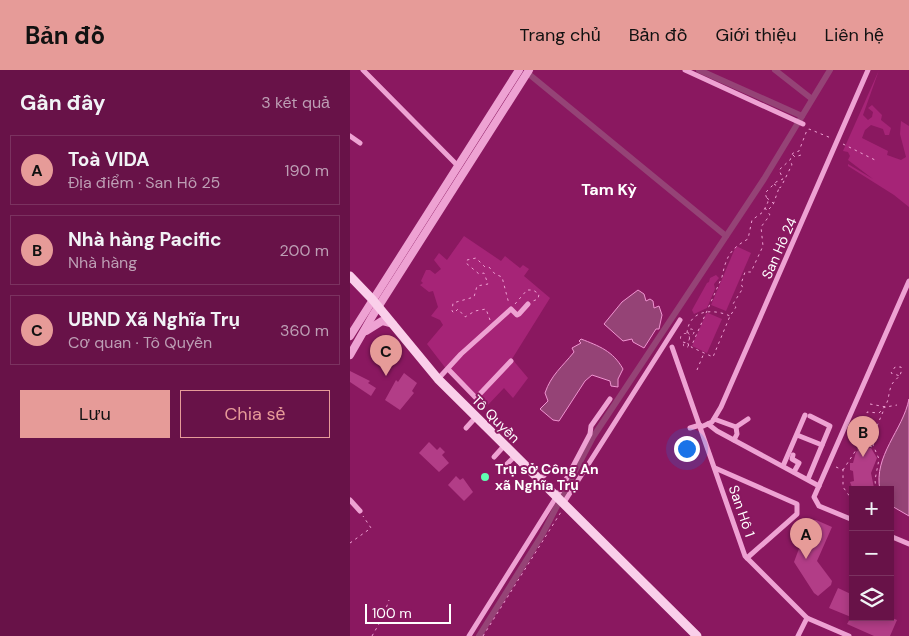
<!DOCTYPE html>
<html lang="vi">
<head>
<meta charset="utf-8">
<style>
	body { margin:0; font-family:"DM Sans",sans-serif; background:#702052; color:#f1f3f6 }
	.controls { position:absolute; right:15px; bottom:15px; display:grid; overflow:hidden; border-radius:0px; box-shadow:0 2px 8px #0003 }
	.controls button { width:45px; height:45px; display:grid; place-items:center; padding:0; border:0; border-bottom:1px solid #7b3260; background:#681248; color:#f1f3f6; font:25px sans-serif }
	.scale { position:absolute; left:15px; bottom:12px; width:86px; box-sizing:border-box; padding-left:5px; border:2px solid #fff; border-top:0; font-size:14px; line-height:18px; white-space:nowrap; color:#fff; -webkit-text-stroke:4px #8a1860; paint-order:stroke }
	.you { position:absolute; left:336px; top:378px; width:18px; height:18px; margin:-12px; border:4px solid #fff; border-radius:50%; background:#1a73e8; box-shadow:0 0 0 8px #1a73e833 }
	.badge { display:grid; place-items:center; width:32px; height:32px; border-radius:50%; background:#e69b98; color:#111; font-size:16px; font-weight:700 }
	.pin { position:absolute; translate:-50% -41px; filter:drop-shadow(0 1px 2px #0008) }
	.pin::after { content:''; position:absolute; top:26px; width:18px; height:15px; background:inherit; clip-path:polygon(0 0,100% 0,50% 100%) }
	.list { margin:0; padding:0; list-style:none }
	h2 { display:flex; justify-content:space-between; align-items:center; height:65px; margin:0; padding:0 20px; font-size:21px }
	h2 small { font-size:16px; font-weight:400; color:#bd9eb4 }
	.list li { display:grid; grid-template-columns:32px 1fr auto; gap:15px; align-items:center; box-sizing:border-box; height:70px; margin:0 10px 10px; padding:0 10px; border:1px solid #7b3260; border-radius:0px }
	.list b { display:block; font-size:19px; white-space:nowrap }
	.list p { margin:0; font-size:16px; white-space:nowrap; color:#bd9eb4 }
	.list em { font-size:16px; font-style:normal; color:#bd9eb4 }
	.actions { display:flex; gap:10px; padding:15px 20px }
	.actions a { flex:1; padding:11px 0; border:1px solid #e69b98; border-radius:0px; text-align:center; font-size:18px; color:#e69b98 }
	.actions .main { background:#e69b98; color:#111 }
	.icon { flex:none; width:28px; height:28px; fill:none; stroke:currentColor; stroke-width:2; stroke-linecap:round; stroke-linejoin:round }
	.map { position:relative; flex:none; width:559px; height:566px; overflow:hidden }
	header { display:flex; align-items:center; gap:30px; box-sizing:border-box; height:70px; padding:0 25px; background:#e69b98; color:#111 }
	header strong { font-size:24px }
	nav { display:flex; gap:28px; margin-inline-start:auto; font-size:18px }
	main { display:flex }
	aside { flex:1; background:#681248 }
	.map>svg:first-child { display:block }
	.green { fill:#a62477 }
	.water { fill:#954376; stroke:#f094d1 }
	.lines { fill:none; stroke-linecap:round; stroke-linejoin:round }
	.canal { stroke:#954376; stroke-width:6 }
	.building { fill:#b23d87 }
	.path { stroke:#eea2d3; stroke-width:1; stroke-dasharray:2.5 4; stroke-linecap:butt }
	.minor { stroke:#eea2d3; stroke-width:5 }
	.tertiary { stroke:#eea2d3; stroke-width:8 }
	.secondary { stroke:#facfea; stroke-width:9 }
	.poi-dot { fill:#5fffb2; stroke:#8a1860; stroke-width:2 }
	.labels { text-anchor:middle; stroke-width:4; stroke-linejoin:round; paint-order:stroke }
	.street-label { font-size:14px; fill:#fff; stroke:#8a1860 }
	.poi-label { font-size:14px; font-weight:bold; fill:#fff; stroke:#8a1860; text-anchor:start }
	.quarter-label { font-size:16px; font-weight:bold; fill:#fff; stroke:#8a1860 }
</style>
</head>
<body>
<header>
<strong>Bản đồ</strong>
<nav><a>Trang chủ</a><a>Bản đồ</a><a>Giới thiệu</a><a>Liên hệ</a></nav>
</header>
<main>
<aside>
<h2>Gần đây<small>3 kết quả</small></h2>
<ul class="list">
<li><span class="badge">A</span><div><b>Toà VIDA</b><p>Địa điểm · San Hô 25</p></div><em>190 m</em></li>
<li><span class="badge">B</span><div><b>Nhà hàng Pacific</b><p>Nhà hàng</p></div><em>200 m</em></li>
<li><span class="badge">C</span><div><b>UBND Xã Nghĩa Trụ</b><p>Cơ quan · Tô Quyền</p></div><em>360 m</em></li>
</ul>
<div class="actions"><a class="main">Lưu</a><a>Chia sẻ</a></div>
</aside>
<div class="map">
<svg width="559" height="566" viewBox="0 0 559 566">
	<rect width="100%" height="100%" fill="#8a1860"/>
	<!-- green -->
	<g class="green">
		<path d="M529,0L513,45L518,50L522,47L523,42L518,38L522,35L532,45L531,50L541,58L539,65H535L533,59L521,55L515,60L512,68L538,81L537,85L551,90L556,87L550,64L551,51L559,56V137L544,125L498,96V94L523,109L498,90L500,86L498,82L493,81Z"/>
		<path d="M114,166L151,191L155,186L170,198L173,195L179,199L174,206L200,228L162,289L178,308L163,328L154,318L135,338L97,300L77,274L93,255L90,250L81,246L88,237L83,221L79,222L70,215L73,213L71,211L76,200H80L85,204L91,199L84,190L89,183L97,190Z"/>
		<path d="M386,176L401,183L376,241L361,235Z"/>
		<path d="M366,205L369,208L364,214L365,219L357,238L344,244L342,240L357,213L359,212L360,208Z"/>
		<path d="M358,243L372,249L357,283L342,276L356,244Z"/>
	</g>
	<!-- water -->
	<g class="water">
		<path d="M288,220L294,224L296,231L300,229L303,231L304,238L309,236L312,245L309,259H306L294,278L283,272L282,269L273,271L254,254L272,232Z"/>
		<path d="M231,269C249,276 263,281 273,299L268,309V317L261,316L260,311L242,305L235,311L209,351L203,350L190,339L198,331L195,323C201,305 212,297 224,282L222,278L231,273L229,271Z"/>
		<path d="M559,329V446L540,435V420H530C523,386 553,360 559,329Z"/>
	</g>
	<g class="lines">
		<!-- canal -->
		<g class="canal">
			<path d="M349,0L452,46"/>
			<path d="M425,0L462,29"/>
			<path d="M180,5L376,166"/>
			<path d="M213,424L243,367L414,109L480,0"/>
			<path d="M129,566L192,465L207,436"/>
		</g>
	</g>
	<!-- building -->
	<g class="building">
		<path d="M0,301L20,311L18,313L26,318L21,326L0,312Z"/>
		<path d="M54,303L67,313L62,321L64,323L50,340L35,330L46,310L48,312Z"/>
		<path d="M79,372L87,380L90,377L95,382L92,385L99,393L89,402L69,383Z"/>
		<path d="M513,376L521,378L527,388L521,403L524,418L523,420H503L500,412L504,411L503,401L500,400V393H503L506,382Z"/>
		<path d="M106,406L110,410L113,408L123,422L114,431L98,415Z"/>
		<path d="M466,450L482,457L467,491L482,511L481,515L468,526L464,523L444,492L459,452Z"/>
		<path d="M488,518L503,525V547H540L547,550L540,566H524L497,554L501,547L479,538Z"/>
	</g>
	<g class="lines">
		<!-- path -->
		<g class="path">
			<path d="M493,74L527,91"/>
			<path d="M443,85L445,87L451,85"/>
			<path d="M424,114L430,118C434,112 438,102 442,95L440,90"/>
			<path d="M417,128L423,133"/>
			<path d="M415,138L420,145L411,157L413,176L401,202H395L391,214L393,218L383,234L386,237L380,246L363,287L341,277L372,207C376,187 380,179 398,169L402,150L413,142L418,132L415,123L426,112L433,109L429,100L440,90L443,83L449,81L457,60L459,59L481,68"/>
			<path d="M419,139L423,135L429,118"/>
			<path d="M165,234L177,220H183L189,224L188,229L183,231"/>
			<path d="M140,250L136,239L125,241L115,247L108,239L104,243L102,241L103,233L124,227L127,216L138,214L134,203L129,204L116,193L117,190L126,188L135,197H139L145,204L152,207L159,234"/>
			<circle cx="341" cy="262" r="3"/>
			<path d="M337,263C339,240 362,238 380,246"/>
			<circle cx="335" cy="268" r="4.5"/>
			<circle cx="336" cy="275" r="2.5"/>
			<path d="M347,300L354,283"/>
			<path d="M520,334L536,337L547,335"/>
			<path d="M527,356L535,337"/>
			<path d="M486,397L493,400V417L503,431"/>
			<path d="M493,400L506,380L513,375L523,377"/>
			<path d="M526,420L525,410L529,389L523,375L528,366V359L519,352L517,342L529,343C542,330 536,328 542,314C546,308 553,306 551,297H545L541,303L550,306"/>
			<path d="M0,473L21,458L13,446"/>
			<path d="M22,566L33,547L39,530"/>
			<path d="M133,566L211,442"/>
		</g>
		<!-- minor -->
		<g class="minor">
			<path d="M13,0L108,96"/>
			<path d="M335,0L453,54"/>
			<path d="M0,66L10,73"/>
			<path d="M322,277L395,486L457,548L499,566"/>
			<path d="M98,299L126,328L161,291"/>
			<path d="M88,309L111,284L161,239L167,245L169,244L178,234"/>
			<path d="M364,349L386,357L387,364L384,370"/>
			<path d="M358,354L367,361L469,416"/>
			<path d="M351,357L362,352L371,337L518,0"/>
			<path d="M386,357L398,349"/>
			<path d="M116,358L126,347"/>
			<path d="M340,358L350,355"/>
			<path d="M447,365L472,375"/>
			<path d="M443,385L442,389L449,393L444,402"/>
			<path d="M144,387L154,376"/>
			<path d="M155,396L164,387"/>
			<path d="M433,396L455,345"/>
			<path d="M365,398L447,434V444L397,488"/>
			<path d="M458,409L480,356L460,346"/>
			<path d="M189,411L197,402"/>
			<path d="M0,430L10,441"/>
			<path d="M213,434L330,250"/>
			<path d="M503,450L469,436L464,427L559,211"/>
			<path d="M540,466L559,474"/>
			<path d="M119,566L210,421L240,364L241,356L260,329"/>
			<path d="M448,566L457,548"/>
		</g>
		<!-- tertiary -->
		<g class="tertiary">
			<path d="M16,261L32,251L43,254"/>
			<path d="M0,266L169,0"/>
			<path d="M0,285L23,245L179,0"/>
		</g>
		<!-- secondary -->
		<path class="secondary" d="M0,206L22,229L88,309L347,566"/>
	</g>
	<!-- markers -->
	<circle class="poi-dot" cx="135" cy="407" r="5"/>
	<g class="labels">
		<!-- street labels -->
		<g class="street-label">
			<text transform="translate(429 178) rotate(-66)" y="5">San Hô 24</text>
			<text transform="translate(146 349) rotate(45)" y="5">Tô Quyền</text>
			<text transform="translate(392 441) rotate(71)" y="5">San Hô 1</text>
		</g>
		<!-- poi labels -->
		<g class="poi-label">
			<text x="145" y="404">Trụ sở Công An<tspan x="145" dy="16">xã Nghĩa Trụ</tspan></text>
		</g>
		<!-- quarter labels -->
		<g class="quarter-label">
			<text x="259" y="125">Tam Kỳ</text>
		</g>
	</g>
</svg>
<div class="controls">
<button>+</button>
<button>−</button>
<button><svg class="icon" aria-label="layers" viewBox="0 0 24 24"><path d="M12 4l9 5-9 5-9-5zM3 14l9 5 9-5"/></svg></button>
</div>
<div class="scale">100 m</div>
<div class="you"></div>
<div class="pin badge" style="left:456px;top:489px">A</div>
<div class="pin badge" style="left:513px;top:387px">B</div>
<div class="pin badge" style="left:36px;top:306px">C</div>
</div>
</main>
</body>
</html>
